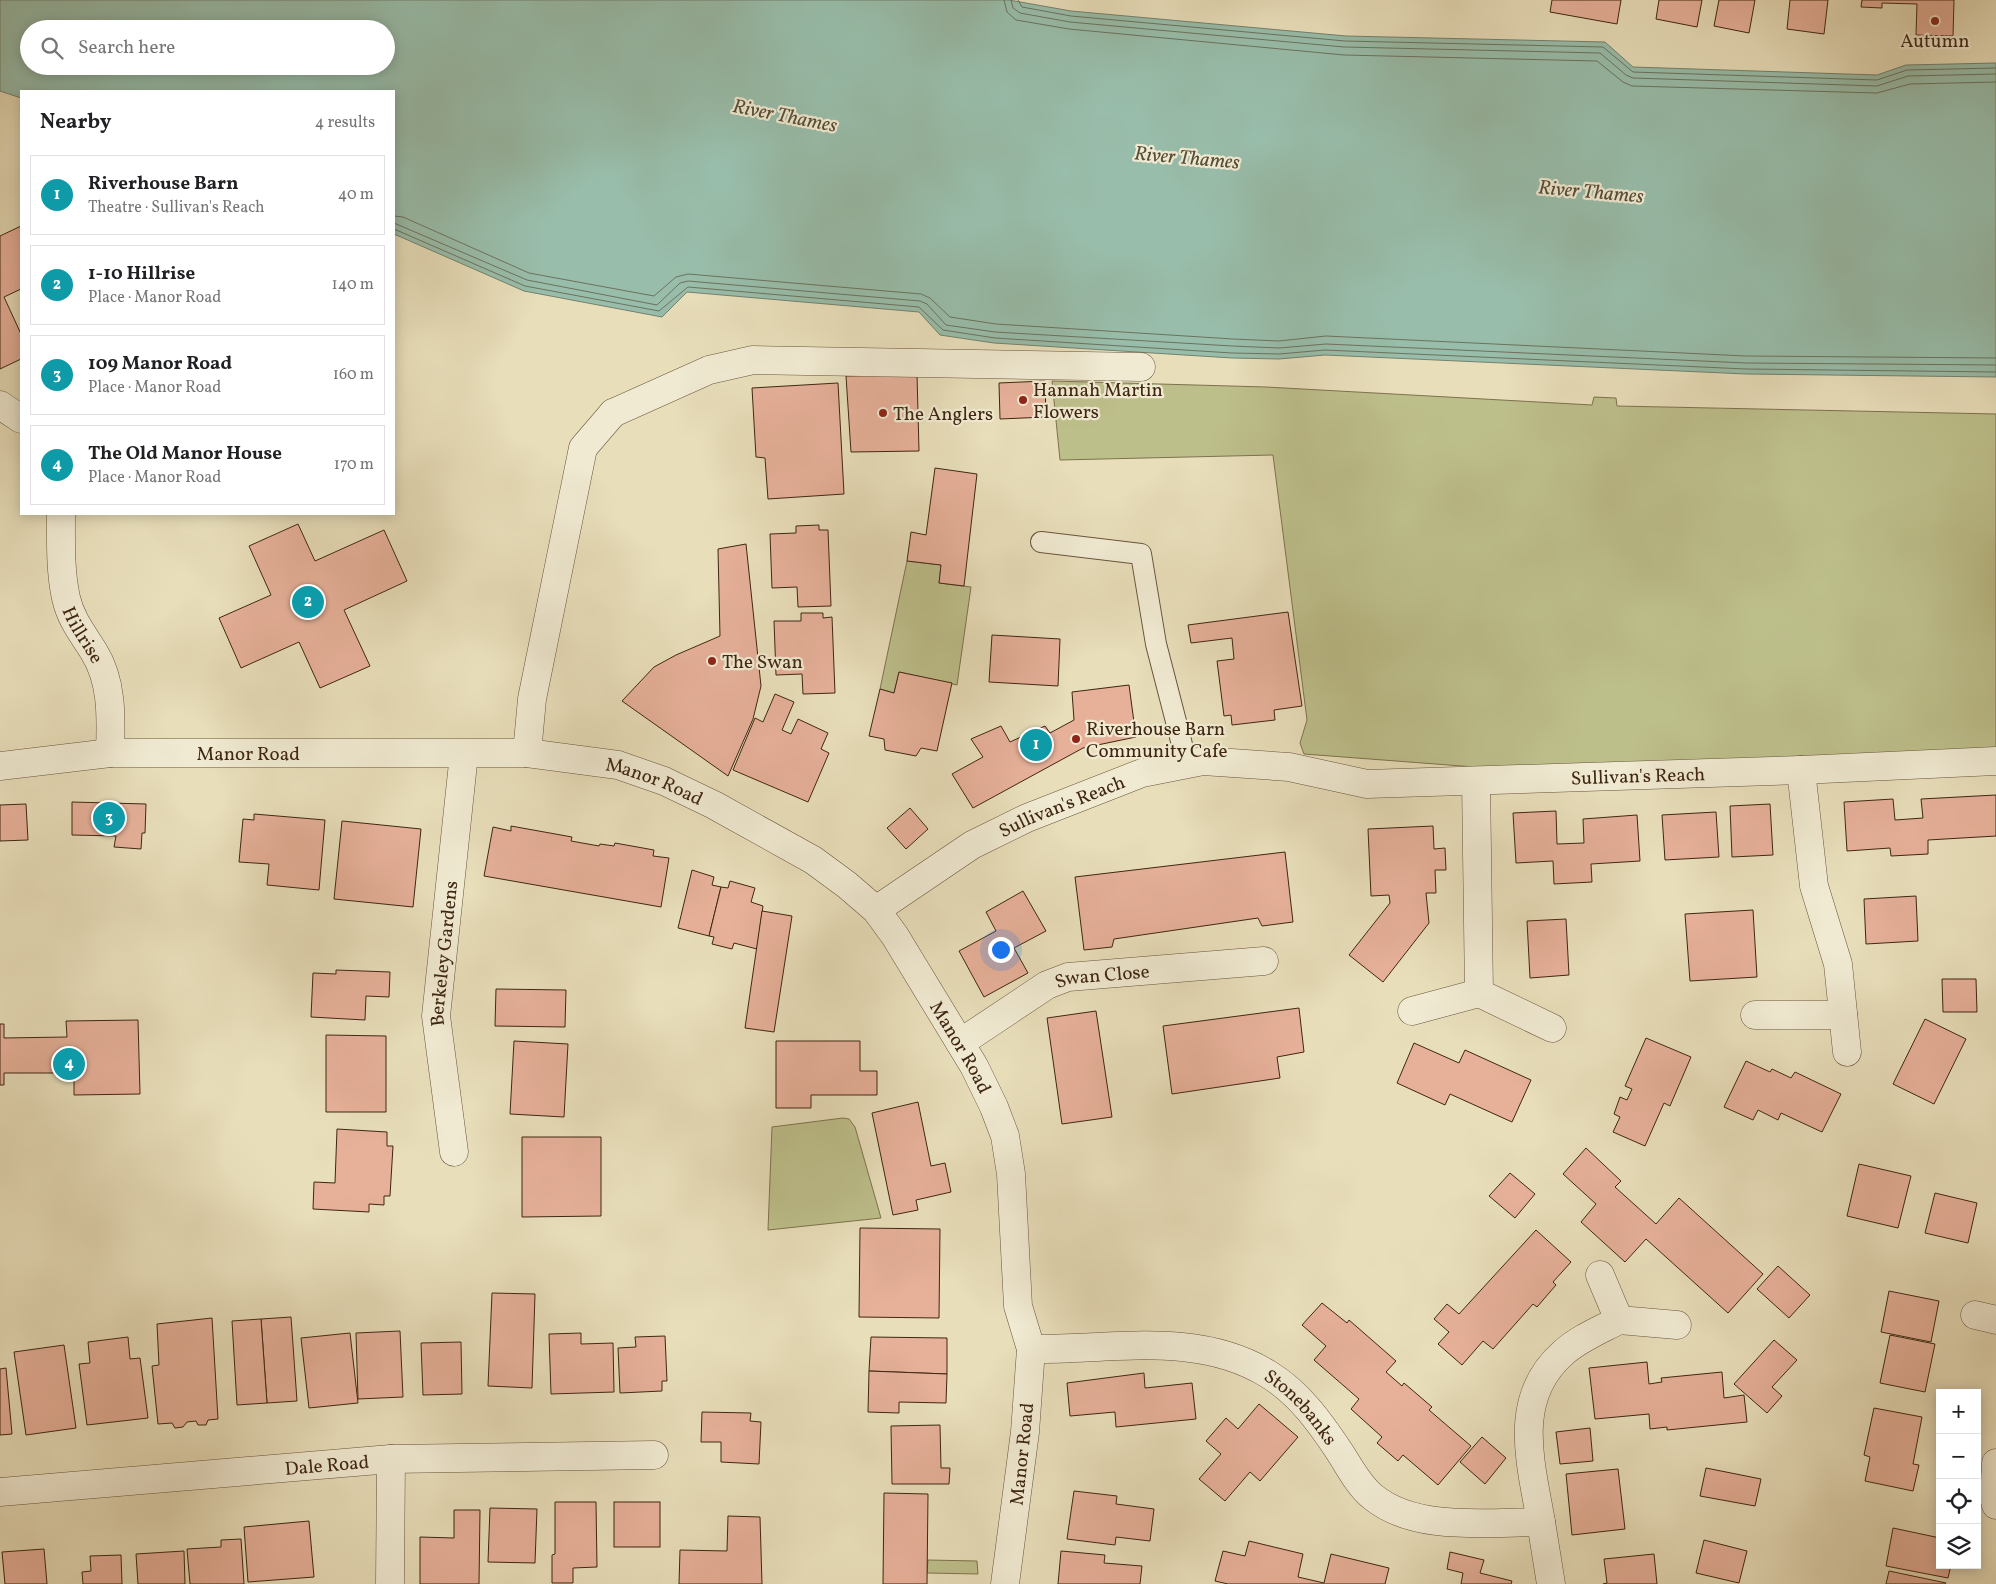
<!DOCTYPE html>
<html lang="en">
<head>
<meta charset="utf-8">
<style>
	body { margin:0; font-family:Vollkorn,serif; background:#f2f2f2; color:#202124 }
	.controls { position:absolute; right:15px; bottom:15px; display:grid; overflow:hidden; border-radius:0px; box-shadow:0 2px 12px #0003 }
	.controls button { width:45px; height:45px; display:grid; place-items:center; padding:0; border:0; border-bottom:1px solid #e0e0e0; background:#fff; color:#202124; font:25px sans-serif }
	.you { position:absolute; left:1000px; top:949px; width:18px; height:18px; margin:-12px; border:4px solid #fff; border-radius:50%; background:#1a73e8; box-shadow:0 0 0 8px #1a73e833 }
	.badge { display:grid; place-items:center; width:32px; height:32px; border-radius:50%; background:#8f2418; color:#fff; font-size:16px; font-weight:700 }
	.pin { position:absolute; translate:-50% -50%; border:2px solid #fff; box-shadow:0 1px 5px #0006 }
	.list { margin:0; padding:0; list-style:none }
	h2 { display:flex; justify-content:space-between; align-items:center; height:65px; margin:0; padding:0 20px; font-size:21px }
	h2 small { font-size:16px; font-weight:400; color:#757577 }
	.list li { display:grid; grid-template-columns:32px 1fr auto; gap:15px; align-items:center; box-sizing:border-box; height:80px; margin:0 10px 10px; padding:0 10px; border:1px solid #e0e0e0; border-radius:0px }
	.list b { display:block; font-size:19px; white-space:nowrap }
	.list p { margin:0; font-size:16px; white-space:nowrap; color:#757577 }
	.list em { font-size:16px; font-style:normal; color:#757577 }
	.icon { flex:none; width:28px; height:28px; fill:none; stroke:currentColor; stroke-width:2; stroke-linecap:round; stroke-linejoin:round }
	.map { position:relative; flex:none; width:1996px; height:1584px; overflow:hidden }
	.search { position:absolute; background:#fff; box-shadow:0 2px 12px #0003; left:20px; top:20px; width:375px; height:55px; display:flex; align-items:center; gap:12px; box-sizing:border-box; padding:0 18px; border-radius:28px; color:#757577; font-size:19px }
	.panel { position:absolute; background:#fff; box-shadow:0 2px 12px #0003; left:20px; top:90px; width:375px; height:425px; border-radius:0px }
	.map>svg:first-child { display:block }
	.green { fill:#bdbf8b; stroke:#7e724e }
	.water { fill:#98bdaa; stroke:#74816d; fill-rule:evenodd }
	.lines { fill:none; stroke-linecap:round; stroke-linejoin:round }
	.shore { stroke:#6c725e; stroke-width:1 }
	.building { fill:#e6b099; stroke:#3f2612 }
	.service-casing { stroke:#69543c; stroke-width:22 }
	.pedestrian-casing { stroke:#69543c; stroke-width:29 }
	.minor-casing { stroke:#69543c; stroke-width:29 }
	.service { stroke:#f0ead2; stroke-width:20 }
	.pedestrian { stroke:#f0ead2; stroke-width:28 }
	.minor { stroke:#f0ead2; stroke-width:28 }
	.poi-dot { fill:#8f2418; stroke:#f0ead2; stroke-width:2 }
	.labels { text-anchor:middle; stroke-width:4.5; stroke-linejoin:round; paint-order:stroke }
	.poi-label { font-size:19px; fill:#3f2612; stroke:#f0ead2; text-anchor:start }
	.street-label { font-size:19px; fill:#3f2612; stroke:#f0ead2 }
	.water-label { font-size:20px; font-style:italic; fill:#554c38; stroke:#f0ead2 }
</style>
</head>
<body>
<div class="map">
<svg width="1996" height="1584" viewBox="0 0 1996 1584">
	<rect width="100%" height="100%" fill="#e8deba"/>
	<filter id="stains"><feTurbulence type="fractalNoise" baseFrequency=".004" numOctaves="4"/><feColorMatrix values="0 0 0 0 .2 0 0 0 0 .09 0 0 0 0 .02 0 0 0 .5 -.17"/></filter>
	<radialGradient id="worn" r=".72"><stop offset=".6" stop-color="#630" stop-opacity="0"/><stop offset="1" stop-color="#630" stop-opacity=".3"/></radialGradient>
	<!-- green -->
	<g class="green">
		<path d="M1052,381L1266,387L1592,405L1594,397L1616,398L1617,406L1996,414V751L1488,768L1304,754L1300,743L1307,720L1273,455L1060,460Z"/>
		<path d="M907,561L941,565L939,583L971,587L957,685L899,672L894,693L880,689Z"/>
		<path d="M843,1118L849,1119L855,1127L881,1218L768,1230L772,1127Z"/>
		<path d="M928,1560L977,1561L978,1574L927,1573Z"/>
	</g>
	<!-- water -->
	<path class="water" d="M0,0H1009L1071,11L1346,36L1605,42L1633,67L1877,75L1906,65L1996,63V377L1746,374L1325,355L1279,359L1232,358L994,343L940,335L919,312L687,292L662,317L524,291L394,234V91H21V98L0,91ZM29,29H386V66H29Z"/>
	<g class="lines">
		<!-- shore -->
		<g class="shore">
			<path d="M1004,0L1007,12L1016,20L1069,29L1344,55L1597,61L1623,82L1632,86L1877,93L1910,84L1996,82"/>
			<path d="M1011,0L1013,8L1020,13L1070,22L1344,47L1600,53L1626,75L1633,78L1877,86L1908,76L1996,74"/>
			<path d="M1018,0L1022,7L1071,16L1345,41L1603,47L1633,72L1877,80L1907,70L1996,68"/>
			<path d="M394,216L403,217L529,273L654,296L676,277L688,274L921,294L930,298L950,317L996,324L1233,339L1279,341L1326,336L1746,356L1996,358"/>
			<path d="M394,223L527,280L657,305L680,283L688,281L920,301L927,304L946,325L995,332L1232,346L1279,348L1326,344L1746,363L1996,365"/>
			<path d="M394,229L525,286L659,311L688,287L919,307L943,330L995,338L1232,353L1279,354L1325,350L1746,369L1996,372"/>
		</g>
	</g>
	<!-- building -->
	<g class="building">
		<path d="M1552,0H1621L1617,24L1550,12Z"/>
		<path d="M1659,0H1702L1697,27L1656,19Z"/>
		<path d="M1719,0H1755L1749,33L1714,26Z"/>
		<path d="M1790,0H1828L1824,34L1787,29Z"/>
		<path d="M1862,0H1954L1953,36L1916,35L1917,4L1882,3V8L1861,7Z"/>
		<path d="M21,226V289L4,297L21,334V359L0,369V236Z"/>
		<path d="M917,374L919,451L851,452L846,376Z"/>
		<path d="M1045,381L1046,417L1000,419L999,383Z"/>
		<path d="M838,383L844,494L768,499L765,458L756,457L752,388Z"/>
		<path d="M935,468L977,474L964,586L939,583L941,565L907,561L911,532L926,535Z"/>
		<path d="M298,524L315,561L384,530L407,581L344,610L370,666L320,688L299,642L241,668L219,618L271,595L249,546Z"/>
		<path d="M819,525V530H828L831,606L798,607L797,587L772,588L770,534L796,533V526Z"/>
		<path d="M746,544L761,686L753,719L728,776L622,701L654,667L676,655L720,636L718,549Z"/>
		<path d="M1288,612L1302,706L1274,710L1275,720L1232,725L1231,715L1224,716L1217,661L1234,659L1232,638L1191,643L1188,625Z"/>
		<path d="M801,613H823V618L832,617L835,693L803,694L802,674L776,675L774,621H801Z"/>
		<path d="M992,635L1060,639L1058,686L989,682Z"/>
		<path d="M899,672L952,683L937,751L921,748L916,756L885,750L884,739L869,736L880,689L894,693Z"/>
		<path d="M1129,685L1136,737L1083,748L973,808L952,774L983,757L971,739L1001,726L1010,742L1045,726L1050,733L1074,720L1072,692Z"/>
		<path d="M775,694L794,702L782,730L791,734L798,719L828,733L821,749L829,753L808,802L733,770L755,718L763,722Z"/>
		<path d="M1996,795V836L1928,840V854L1891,856L1890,848L1847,851L1844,802L1893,799L1895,820L1923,818L1921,799Z"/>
		<path d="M72,802L146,804L145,833H142L141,849L114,847L116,836L72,835Z"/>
		<path d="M26,804L28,840L0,841V805Z"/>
		<path d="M1770,804L1773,855L1732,857L1730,806Z"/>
		<path d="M910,808L928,829L906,849L887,828Z"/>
		<path d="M1556,811L1557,844L1584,843L1583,819L1637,815L1640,861L1591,864L1592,882L1554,884L1553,861L1516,863L1513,813Z"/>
		<path d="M1716,812L1719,857L1665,860L1662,815Z"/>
		<path d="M254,814L325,820L319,890L267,885L269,864L239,862L243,819L254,820Z"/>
		<path d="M342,821L421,829L413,907L334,899Z"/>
		<path d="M511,826L572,837L571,841L599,846L600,844L614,846L615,843L654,850L653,856L669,858L661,907L484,876L493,827L511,831Z"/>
		<path d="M1433,826L1434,849L1445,848L1446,870H1435L1436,893H1426L1429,923L1383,982L1349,955L1390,903L1389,895L1371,896L1368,829Z"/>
		<path d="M1285,852L1293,922L1262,926L1258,918L1114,939L1112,947L1084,950L1075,877Z"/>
		<path d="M692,870L714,877L712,885L721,887L709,936L678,928Z"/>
		<path d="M730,881L755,888L751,902L763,906L757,949L734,943L732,949L712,944L714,937L709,936L721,887L728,888Z"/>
		<path d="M1023,891L1046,931L1014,948L1028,973L984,997L959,951L996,931L986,912Z"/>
		<path d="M1916,896L1918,941L1866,944L1864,899Z"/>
		<path d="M1753,910L1757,977L1690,981L1685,914Z"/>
		<path d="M762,911L792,916L774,1032L745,1028Z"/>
		<path d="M1566,919L1569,975L1530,978L1527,921Z"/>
		<path d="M336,970L390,972L389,997L366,996L365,1020L311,1017L313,973L336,974Z"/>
		<path d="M1942,979H1976L1977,1012H1943Z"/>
		<path d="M496,989L566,990L565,1027L495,1026Z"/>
		<path d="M1299,1008L1304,1052L1277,1057L1280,1078L1172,1094L1163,1026Z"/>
		<path d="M1096,1011L1112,1117L1062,1124L1047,1018Z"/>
		<path d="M1925,1019L1966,1039L1934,1104L1893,1084Z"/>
		<path d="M138,1020L140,1094L74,1095V1073H4V1085H0V1024H4V1038L67,1037L66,1021Z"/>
		<path d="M326,1035L386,1036V1112H326Z"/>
		<path d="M1646,1038L1691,1057L1670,1106L1664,1103L1645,1146L1613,1132L1620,1117L1614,1114L1620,1097L1627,1100L1632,1089L1625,1086Z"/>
		<path d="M514,1041L568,1044L564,1117L510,1114Z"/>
		<path d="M776,1041H860V1071H877V1095H811V1108H776Z"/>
		<path d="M1414,1043L1459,1063L1465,1050L1531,1080L1512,1122L1450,1094L1445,1105L1397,1083Z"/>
		<path d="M1746,1061L1770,1072L1772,1069L1791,1078L1795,1072L1841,1094L1822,1132L1781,1113L1778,1120L1758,1110L1753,1120L1724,1107Z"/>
		<path d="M918,1102L931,1166L945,1163L951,1192L916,1200L918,1210L893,1215L872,1113Z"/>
		<path d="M337,1129L387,1132V1146H393L390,1196H384V1205L369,1204V1212L313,1209L314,1182L335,1183Z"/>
		<path d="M522,1137H601V1216L522,1217Z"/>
		<path d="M1586,1148L1621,1181L1615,1187L1656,1224L1679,1198L1763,1274L1728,1313L1646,1239L1625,1262L1581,1222L1596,1204L1563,1174Z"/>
		<path d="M1859,1164L1911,1176L1898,1228L1847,1216Z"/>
		<path d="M1510,1173L1535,1194L1515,1218L1489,1196Z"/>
		<path d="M1935,1193L1977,1203L1968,1243L1925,1233Z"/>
		<path d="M860,1228L940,1229L939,1318L859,1317Z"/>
		<path d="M1536,1230L1571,1262L1553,1282L1556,1285L1537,1307L1533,1304L1493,1349L1483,1341L1462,1365L1438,1344L1449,1332L1434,1319L1447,1304L1459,1314Z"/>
		<path d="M1778,1266L1810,1295L1789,1318L1757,1289Z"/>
		<path d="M1889,1291L1939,1301L1931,1342L1881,1332Z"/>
		<path d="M492,1293L535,1294L532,1388L488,1386Z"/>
		<path d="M1322,1303L1347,1323L1349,1320L1396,1361L1386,1372L1402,1386L1404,1383L1432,1407L1429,1410L1471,1446L1438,1485L1403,1455L1398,1461L1377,1443L1382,1437L1351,1409L1359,1399L1314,1360L1326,1346L1302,1325Z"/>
		<path d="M291,1317L297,1401L267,1403L261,1319Z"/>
		<path d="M212,1318L218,1419L208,1420L206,1425H198L196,1421L187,1422L183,1427L175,1428L172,1423L158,1424L152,1366L159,1365L157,1324Z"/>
		<path d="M261,1319L267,1403L237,1405L232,1321Z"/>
		<path d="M400,1331L403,1397L358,1399L356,1333Z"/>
		<path d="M350,1333L358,1403L309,1408L301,1338Z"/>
		<path d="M581,1333V1344L613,1343L614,1392L551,1394L549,1334Z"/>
		<path d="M1890,1335L1935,1344L1925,1392L1880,1383Z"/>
		<path d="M665,1336L667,1381H662V1391L620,1393L618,1348L636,1347L635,1337Z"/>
		<path d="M128,1337L130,1359L140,1358L148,1418L87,1425L79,1364L90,1363L88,1342Z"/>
		<path d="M871,1337L947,1338V1374L869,1371Z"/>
		<path d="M1774,1340L1797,1360L1772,1387L1782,1396L1767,1413L1734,1384Z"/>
		<path d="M461,1342L462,1394L423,1395L421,1343Z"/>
		<path d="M64,1345L76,1428L26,1435L14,1352Z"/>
		<path d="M1647,1362L1649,1384L1662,1382L1661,1378L1722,1372L1724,1398L1744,1395L1747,1422L1667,1430V1427L1650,1429L1649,1414L1595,1419L1589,1368Z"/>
		<path d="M6,1368L12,1434L0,1435V1369Z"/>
		<path d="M869,1371L947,1374L946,1403L899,1402V1413L868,1412Z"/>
		<path d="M1144,1373L1145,1388L1192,1383L1196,1419L1116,1427L1115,1412L1070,1416L1067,1383Z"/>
		<path d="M1259,1404L1298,1437L1260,1481L1250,1472L1225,1501L1199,1479L1221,1454L1206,1441L1226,1418L1238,1429Z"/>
		<path d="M1874,1408L1922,1417L1913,1464L1919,1465L1913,1491L1865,1481L1870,1457L1864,1455Z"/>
		<path d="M702,1412L751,1413L750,1421L761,1422L759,1464L721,1462V1442H701Z"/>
		<path d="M940,1425L941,1468H950L949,1484H892L891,1426Z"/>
		<path d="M1590,1428L1593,1461L1560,1464L1556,1432Z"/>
		<path d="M1482,1437L1506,1458L1485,1484L1460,1462Z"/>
		<path d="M1706,1468L1761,1479L1755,1506L1700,1496Z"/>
		<path d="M1618,1469L1625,1529L1572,1535L1566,1474Z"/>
		<path d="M1074,1491L1117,1496L1116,1504L1154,1509L1150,1541L1116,1537L1115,1545L1067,1539Z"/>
		<path d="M884,1493L928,1494L927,1584H883Z"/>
		<path d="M555,1502H596L597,1567L573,1568V1583H552V1555L555,1554Z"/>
		<rect x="614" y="1502" width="46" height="45"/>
		<path d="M490,1508L537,1509L535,1563L488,1562Z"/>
		<path d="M454,1510H480L479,1584H420V1537L454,1538Z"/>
		<path d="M728,1516L760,1517L762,1584H679L680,1550L727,1551Z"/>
		<path d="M309,1521L314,1577L248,1582L244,1527Z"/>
		<path d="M1893,1528L1940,1538V1565H1951L1948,1578L1886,1566Z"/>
		<path d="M241,1539L244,1584H190L187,1549L221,1547V1540Z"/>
		<path d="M1704,1540L1747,1551L1739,1583L1696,1573Z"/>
		<path d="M1249,1541L1303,1554L1298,1577L1324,1583L1331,1554L1389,1568L1385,1584H1228L1215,1581L1223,1551L1245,1556Z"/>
		<path d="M44,1549L47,1584H5L2,1552Z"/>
		<path d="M184,1551L185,1584H138L136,1554Z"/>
		<path d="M1061,1551L1105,1555L1104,1563L1142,1566L1140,1584H1058Z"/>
		<path d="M1450,1552L1484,1560L1480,1573L1512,1581L1511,1584H1461L1463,1573L1447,1569Z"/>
		<path d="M1654,1554L1657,1584H1603L1607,1583L1604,1559Z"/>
		<path d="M121,1555L122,1584H83L82,1572L91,1571L90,1556Z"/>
		<path d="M1889,1571L1946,1583L1945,1584H1886Z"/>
	</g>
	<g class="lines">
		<!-- service casing -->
		<g class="service-casing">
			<path id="service" d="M1041,542L1141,554L1156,644L1187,764"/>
		</g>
		<!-- pedestrian casing -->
		<g class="pedestrian-casing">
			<path id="pedestrian" d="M613,413L709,370L753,360L1141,367"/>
		</g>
		<!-- minor casing -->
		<g class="minor-casing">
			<g id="minor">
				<path d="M0,405L21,419"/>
				<path id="s1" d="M61,514C61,541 60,571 66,598C71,620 83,634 94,652C113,682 111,720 110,753"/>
				<path d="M527,753L532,699L583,448L613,413"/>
				<path id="s2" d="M0,766L110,753H527L618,765L664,781L714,805L813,860L847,885L876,910L895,936L974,1066L994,1107L1005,1136L1011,1174L1018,1306L1031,1349L1025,1432L1005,1584"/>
				<path d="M1801,770L1814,886L1838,964L1847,1052"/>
				<path d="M1476,781L1479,993"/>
				<path id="s3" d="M876,910L972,845L1027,818L1142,773L1203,761L1289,767L1367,784L1801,770L1996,761"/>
				<path d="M1412,1011L1479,993L1552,1028"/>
				<path d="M1755,1015H1843"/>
				<path id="s4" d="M960,1043L1047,985L1068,977L1264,961"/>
				<path id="s5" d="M454,1152L436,1016L464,754"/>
				<path d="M1975,1315L1996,1320"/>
				<path d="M1619,1320L1677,1325"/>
				<path id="s6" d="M1031,1349C1110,1350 1197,1330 1268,1374C1299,1393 1319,1421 1339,1451C1349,1466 1358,1485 1373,1497C1416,1532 1487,1522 1541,1522C1531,1463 1511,1399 1563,1353C1578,1339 1600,1330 1619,1320L1600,1275"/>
				<path d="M1996,1463L1994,1497L1996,1505"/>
				<path id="s7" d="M0,1492L391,1459L654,1455"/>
				<path d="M1541,1522L1551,1584"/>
				<path d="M390,1584L391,1459"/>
			</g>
		</g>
		<!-- service -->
		<use href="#service" class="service"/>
		<!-- pedestrian -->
		<use href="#pedestrian" class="pedestrian"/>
		<!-- minor -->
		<use href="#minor" class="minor"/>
	</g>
	<!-- markers -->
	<g class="poi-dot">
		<circle cx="1935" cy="21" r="5"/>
		<circle cx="1023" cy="400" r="5"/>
		<circle cx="883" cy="413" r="5"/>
		<circle cx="712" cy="661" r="5"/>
		<circle cx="1076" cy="739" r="5"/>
	</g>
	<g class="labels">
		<!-- poi labels -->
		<g class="poi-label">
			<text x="1935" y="47" text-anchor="middle">Autumn</text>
			<text x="1033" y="396">Hannah Martin<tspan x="1033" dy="22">Flowers</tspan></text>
			<text x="893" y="420">The Anglers</text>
			<text x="722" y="668">The Swan</text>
			<text x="1086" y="735">Riverhouse Barn<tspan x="1086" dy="22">Community Cafe</tspan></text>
		</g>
		<!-- street labels -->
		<g class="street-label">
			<text dy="7" stroke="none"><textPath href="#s1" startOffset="125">Hillrise</textPath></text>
			<text dy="7" stroke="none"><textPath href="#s2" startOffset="249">Manor Road</textPath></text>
			<text dy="7" stroke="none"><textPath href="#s3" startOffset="800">Sullivan's Reach</textPath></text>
			<text dy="7" stroke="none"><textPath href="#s2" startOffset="659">Manor Road</textPath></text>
			<text dy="7" stroke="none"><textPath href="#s3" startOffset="214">Sullivan's Reach</textPath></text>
			<text dy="7" stroke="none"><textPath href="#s5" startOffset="200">Berkeley Gardens</textPath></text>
			<text dy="7" stroke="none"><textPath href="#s4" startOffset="161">Swan Close</textPath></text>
			<text dy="7" stroke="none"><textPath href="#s2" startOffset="1079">Manor Road</textPath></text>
			<text dy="7" stroke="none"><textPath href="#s6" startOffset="289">Stonebanks</textPath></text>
			<text transform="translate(1021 1454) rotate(-84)" y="7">Manor Road</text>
			<text dy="7" stroke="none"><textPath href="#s7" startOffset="328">Dale Road</textPath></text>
		</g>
		<!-- water labels -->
		<g class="water-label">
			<text transform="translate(785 115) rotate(11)" y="7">River Thames</text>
			<text transform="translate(1187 157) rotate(5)" y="7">River Thames</text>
			<text transform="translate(1591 191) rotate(5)" y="7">River Thames</text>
		</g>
	</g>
	<rect width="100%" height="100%" filter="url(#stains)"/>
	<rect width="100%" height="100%" fill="url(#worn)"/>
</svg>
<div class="controls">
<button>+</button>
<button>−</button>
<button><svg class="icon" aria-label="locate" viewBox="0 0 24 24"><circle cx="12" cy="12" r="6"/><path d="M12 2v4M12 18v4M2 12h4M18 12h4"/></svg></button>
<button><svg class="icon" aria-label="layers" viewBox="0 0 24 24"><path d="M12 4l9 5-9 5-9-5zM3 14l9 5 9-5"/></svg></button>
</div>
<div class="you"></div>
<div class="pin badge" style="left:1036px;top:745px;background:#0f9aa8">1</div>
<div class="pin badge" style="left:308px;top:602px;background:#0f9aa8">2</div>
<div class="pin badge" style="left:109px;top:818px;background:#0f9aa8">3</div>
<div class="pin badge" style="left:69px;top:1064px;background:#0f9aa8">4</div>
<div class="search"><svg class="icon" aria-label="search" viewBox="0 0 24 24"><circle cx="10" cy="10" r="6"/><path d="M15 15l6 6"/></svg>Search here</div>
<section class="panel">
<h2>Nearby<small>4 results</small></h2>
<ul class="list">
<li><span class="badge" style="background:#0f9aa8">1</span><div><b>Riverhouse Barn</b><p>Theatre · Sullivan's Reach</p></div><em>40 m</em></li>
<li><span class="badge" style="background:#0f9aa8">2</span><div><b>1-10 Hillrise</b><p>Place · Manor Road</p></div><em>140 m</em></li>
<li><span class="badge" style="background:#0f9aa8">3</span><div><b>109 Manor Road</b><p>Place · Manor Road</p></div><em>160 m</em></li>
<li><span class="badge" style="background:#0f9aa8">4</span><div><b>The Old Manor House</b><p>Place · Manor Road</p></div><em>170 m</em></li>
</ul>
</section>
</div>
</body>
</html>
